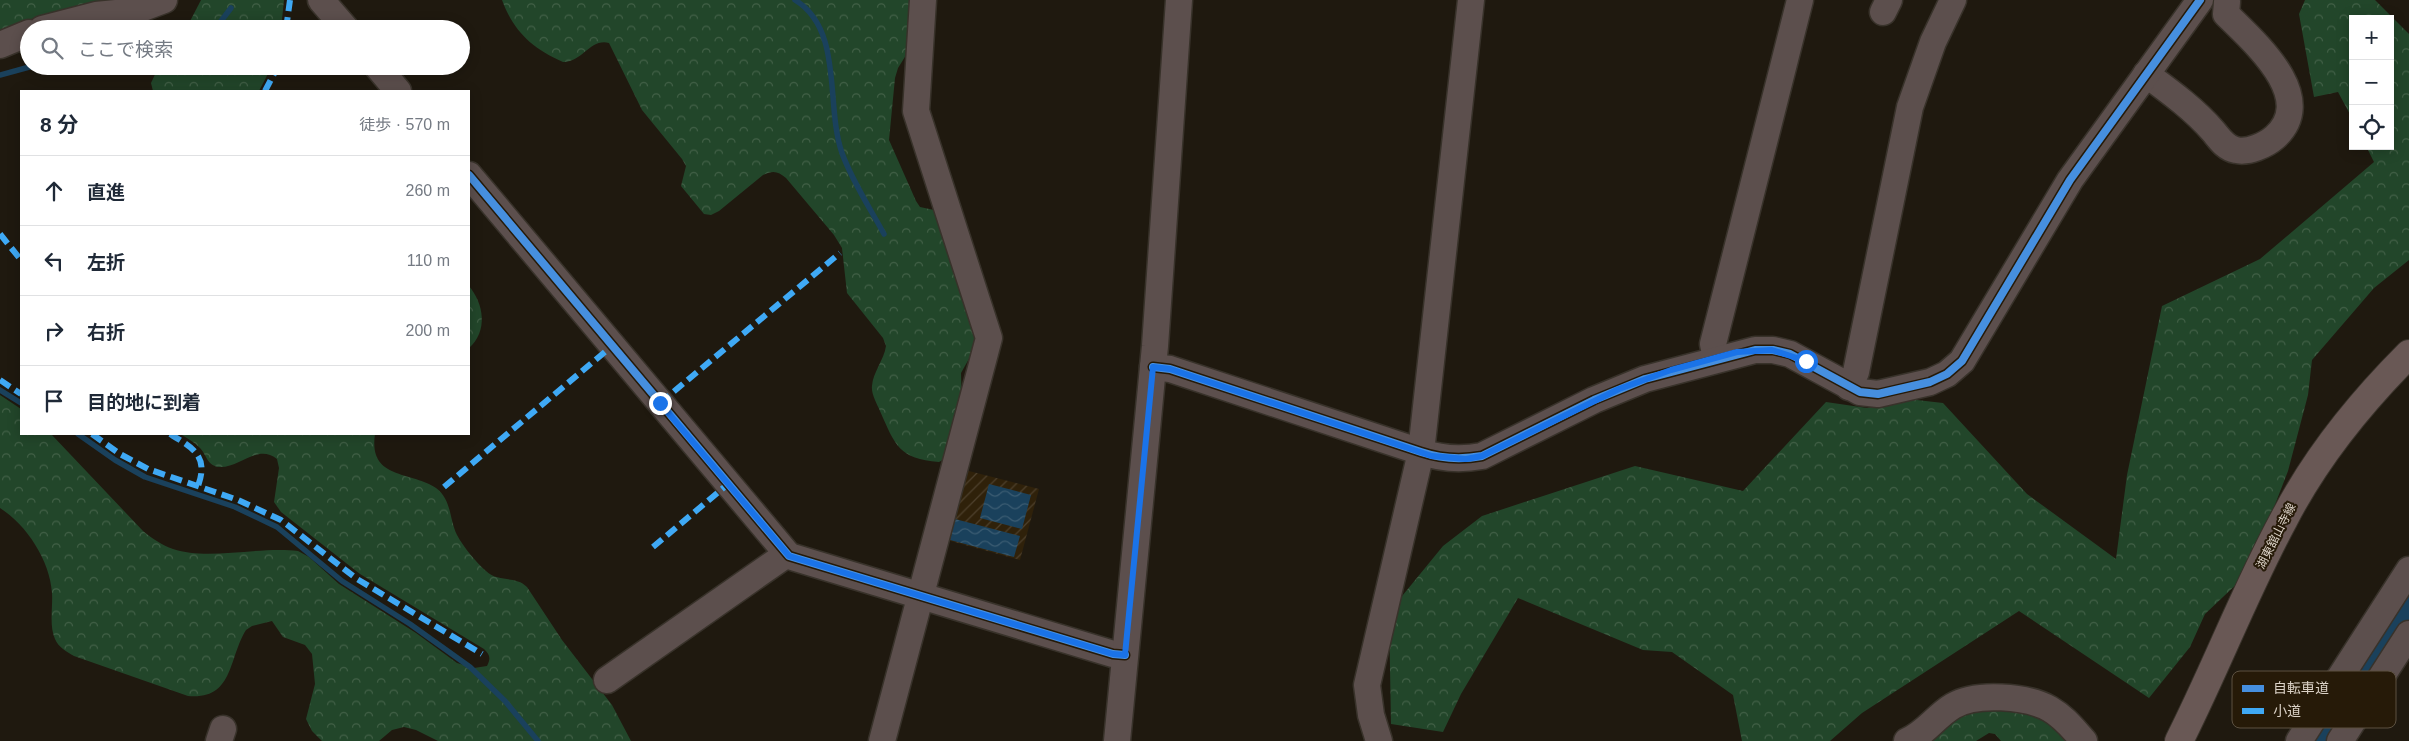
<!DOCTYPE html>
<html lang="ja">
<head>
<meta charset="utf-8">
<style>
	body { margin:0; font-family:Arial,"Noto Sans JP",sans-serif; background:#f6f6f7; color:#1f2937 }
	.controls { position:absolute; right:15px; top:15px; display:grid; overflow:hidden; border-radius:0px; box-shadow:0 2px 12px #0003 }
	.controls button { width:45px; height:45px; display:grid; place-items:center; padding:0; border:0; border-bottom:1px solid #e0e1e3; background:#fff; color:#1f2937; font:25px sans-serif }
	.stop { position:absolute; width:15px; height:15px; margin:-11px; border:4px solid #1a73e8; border-radius:50%; background:#fff }
	.stop.end { background:#1a73e8; border-color:#fff; box-shadow:0 1px 5px #0008 }
	.list { margin:0; padding:0; list-style:none }
	h2 { display:flex; justify-content:space-between; align-items:center; height:65px; margin:0; padding:0 20px; font-size:21px }
	h2 small { font-size:16px; font-weight:400; color:#747a83 }
	.list li { display:grid; grid-template-columns:32px 1fr auto; gap:15px; align-items:center; box-sizing:border-box; height:70px; padding:0 20px; border-top:1px solid #e0e1e3 }
	.list b { display:block; font-size:19px; white-space:nowrap }
	.list em { font-size:16px; font-style:normal; color:#747a83 }
	.icon { flex:none; width:28px; height:28px; fill:none; stroke:currentColor; stroke-width:2; stroke-linecap:round; stroke-linejoin:round }
	.map { position:relative; flex:none; width:2409px; height:741px; overflow:hidden }
	.search { position:absolute; background:#fff; box-shadow:0 2px 12px #0003; left:20px; top:20px; width:450px; height:55px; display:flex; align-items:center; gap:12px; box-sizing:border-box; padding:0 18px; border-radius:28px; color:#747a83; font-size:19px }
	.panel { position:absolute; background:#fff; box-shadow:0 2px 12px #0003; left:20px; top:90px; width:450px; height:345px; border-radius:0px }
	.map>svg:first-child { display:block }
	.industrial { fill:url(#industrial-furrows) }
	.forest { fill:url(#forest-crowns) }
	.water { fill:url(#water-waves) }
	.lines { fill:none; stroke-linecap:round; stroke-linejoin:round }
	.stream { stroke:#1a415c; stroke-width:5.5 }
	.river { stroke:#1a415c; stroke-width:32 }
	.minor-casing { stroke:#38322a; stroke-width:29 }
	.major-casing { stroke:#38322a; stroke-width:30 }
	.minor { stroke:#5c4f4d; stroke-width:26 }
	.major { stroke:#695855; stroke-width:28 }
	.quiet { stroke:#3fa9f5; stroke-width:6; stroke-dasharray:12 6; stroke-linecap:butt }
	.cycleway-casing { stroke:#261a08; stroke-width:11 }
	.cycleway { stroke:#468fdf; stroke-width:8 }
	.route { stroke:#1a73e8; stroke-width:6 }
	.labels { text-anchor:middle; stroke-width:4; stroke-linejoin:round; paint-order:stroke }
	.street-label { font-size:12px; fill:#dbd2c7; stroke:#261a08 }
	.key { fill:#261a08; stroke:#5c5141; stroke-width:1 }
	.key-label { font-size:14px; fill:#dbd2c7 }
</style>
</head>
<body>
<div class="map">
<svg width="2409" height="741" viewBox="0 0 2409 741">
	<defs>
		<pattern id="industrial-furrows" width="10" height="10" patternUnits="userSpaceOnUse" patternTransform="scale(1.25)"><rect width="10" height="10" fill="#2f210a"/><path d="M-1 1l2-2M0 10L10 0M9 11l2-2" fill="none" stroke="#4d402c"/></pattern>
		<pattern id="forest-crowns" width="20" height="18" patternUnits="userSpaceOnUse" patternTransform="scale(1.25)"><rect width="20" height="18" fill="#22462a"/><path d="M2 6a3 3 0 1 1 6 0M12 15a3 3 0 1 1 6 0" fill="none" stroke="#426047"/></pattern>
		<pattern id="water-waves" width="16" height="10" patternUnits="userSpaceOnUse" patternTransform="scale(1.25)"><rect width="16" height="10" fill="#1a415c"/><path d="M0 5q4-4 8 0t8 0" fill="none" stroke="#3b5c72"/></pattern>
	</defs>
	<rect width="100%" height="100%" fill="#1f190f"/>
	<!-- industrial -->
	<path class="industrial" d="M961,469L1039,489L1020,560L943,539Z"/>
	<!-- forest -->
	<g class="forest">
		<path d="M0,0H124L0,35Z"/>
		<path d="M201,0H284L281,29H186Z"/>
		<path d="M502,0H916L908,52L898,68L895,78L889,140L916,201L920,207L934,210L979,328L975,348L961,373L962,409L948,457L939,462C899,459 895,445 880,411C877,404 871,394 872,386C873,372 884,360 886,346L883,338L847,293L842,248L834,235L786,178C778,171 773,170 763,175L719,211L711,215L704,214L681,186L686,166L682,159L642,110L609,43C590,38 582,63 563,62C532,48 514,32 502,0Z"/>
		<path d="M2305,0H2375L2409,34V260L2374,288L2312,360L2308,395L2288,471L2271,515L2242,579L2205,614L2190,647L2149,698L2019,611L1862,713L1830,741H1742L1733,695L1672,652L1643,650L1518,598L1461,694L1443,732L1391,724L1389,612L1443,546L1482,516L1635,466L1743,491L1826,402L1867,408L1908,399L1943,403L2027,494L2116,559L2127,475L2162,306L2260,259L2374,162L2366,146H2390V19H2353V120L2338,92L2314,97L2299,14Z"/>
		<path d="M159,66H272L259,91H153L151,83Z"/>
		<path d="M469,286C484,304 488,331 469,348Z"/>
		<path d="M0,395L21,409V434H51L143,531C153,539 162,545 173,549C208,561 260,546 298,551L309,557L339,584L416,633L457,663L474,668L487,666C491,658 490,655 484,649L360,574L281,512L274,502L279,468L277,459C257,443 240,469 218,467C207,465 206,454 200,448C194,442 187,438 180,434H375C368,480 411,471 436,488C452,500 449,519 457,535C464,548 476,562 486,571C498,583 515,575 527,587L562,640L612,705L631,741H438L416,730L404,727L392,730L379,741H322L312,731L306,719L315,684L312,654L305,645L283,637L272,621L252,626L246,630C228,659 234,700 188,696L74,656C67,652 58,647 55,639C49,626 53,607 52,593C50,561 27,525 0,508Z"/>
		<path d="M1971,706L2034,710L2075,741H2001L1995,734L1989,733L1976,741H1921Z"/>
	</g>
	<!-- water -->
	<g class="water">
		<path d="M989,484L1031,495L1022,529L980,518Z"/>
		<path d="M955,519L1020,536L1014,557L950,540Z"/>
	</g>
	<g class="lines">
		<!-- stream -->
		<g class="stream">
			<path d="M795,0C844,30 825,105 842,153C852,181 870,208 884,234"/>
			<path d="M215,29L231,8"/>
			<path d="M121,66L144,69L163,66"/>
			<path d="M0,75L33,66"/>
			<path d="M0,390L21,403"/>
			<path d="M78,434L115,460L145,477L235,507L277,527L342,581L410,624L470,667L505,701L538,741"/>
		</g>
		<!-- river -->
		<path class="river" d="M2319,741L2409,602"/>
		<!-- minor casing -->
		<g class="minor-casing">
			<g id="minor">
				<path d="M321,0L346,29"/>
				<path d="M1883,12L1889,0"/>
				<path d="M42,29L96,15L135,11L164,0"/>
				<path d="M0,45L29,33"/>
				<path d="M377,66L398,91"/>
				<path d="M2146,74C2169,91 2194,109 2213,131C2219,138 2225,148 2236,150C2248,153 2266,145 2275,137C2319,97 2253,41 2226,14L2227,2"/>
				<path d="M469,175L789,556L1113,654L1125,655"/>
				<path d="M1716,358L1713,344L1800,0"/>
				<path d="M1153,367L1170,369L1421,452C1442,459 1460,460 1482,456L1594,400L1645,379L1755,350H1773L1790,354L1860,392L1878,394L1930,382L1947,374L1962,361L2070,180L2200,0"/>
				<path d="M1849,387L1856,372L1910,107L1933,42L1953,0"/>
				<path d="M607,680L787,554"/>
				<path d="M219,741L223,729"/>
				<path d="M882,741L989,338L916,111L923,0"/>
				<path d="M1117,741L1155,346L1179,0"/>
				<path d="M1379,741L1371,715L1367,685L1421,452L1471,0"/>
				<path d="M1907,741C1926,733 1936,716 1953,706C1976,692 2027,696 2050,709C2064,717 2074,730 2084,741"/>
				<path d="M2299,741L2409,570"/>
				<path d="M2340,741L2409,634"/>
			</g>
		</g>
		<!-- major casing -->
		<g class="major-casing">
			<path id="major" d="M2179,741C2216,668 2245,591 2284,519C2316,457 2360,403 2409,354"/>
		</g>
		<!-- minor -->
		<use href="#minor" class="minor"/>
		<!-- major -->
		<use href="#major" class="major"/>
		<!-- quiet -->
		<g class="quiet">
			<path d="M286,29L290,0"/>
			<path d="M265,91L278,66"/>
			<path d="M0,234L21,260"/>
			<path d="M0,380L21,394"/>
			<path d="M660,403L840,253"/>
			<path d="M92,434L120,454L148,469L238,500L281,520L357,579L482,654"/>
			<path d="M170,434C193,448 209,456 198,486"/>
			<path d="M444,487L612,346"/>
			<path d="M653,547L728,484"/>
		</g>
		<!-- cycleway casing -->
		<g class="cycleway-casing">
			<g id="cycleway">
				<path d="M469,175L789,556L1113,654L1125,655"/>
				<path d="M1153,367L1170,369L1421,452C1442,459 1460,460 1482,456L1594,400L1645,379L1755,350H1773L1790,354L1860,392L1878,394L1930,382L1947,374L1962,361L2070,180L2200,0"/>
			</g>
		</g>
		<!-- cycleway -->
		<use href="#cycleway" class="cycleway"/>
	</g>
	<g class="lines">
		<!-- route -->
		<path class="route" d="M660,403L789,556L1113,654L1125,655L1153,367L1170,369L1432,456L1466,459L1482,456L1619,389L1671,370L1737,352L1772,350L1806,361"/>
	</g>
	<g class="labels">
		<!-- street labels -->
		<g class="street-label">
			<text transform="translate(2276 536) rotate(-63)" y="4">湖東舘山寺線</text>
		</g>
	</g>
	<!-- legend -->
	<rect x="2232" y="671" width="164" height="57" rx="8" class="key"/>
	<rect x="2242" y="685" width="22" height="7" fill="#468fdf"/>
	<rect x="2242" y="708" width="22" height="6" fill="#3fa9f5"/>
	<g class="key-label">
		<text x="2273" y="693">自転車道</text>
		<text x="2273" y="716">小道</text>
	</g>
</svg>
<div class="controls">
<button>+</button>
<button>−</button>
<button><svg class="icon" aria-label="locate" viewBox="0 0 24 24"><circle cx="12" cy="12" r="6"/><path d="M12 2v4M12 18v4M2 12h4M18 12h4"/></svg></button>
</div>
<div class="stop" style="left:1806px;top:361px"></div>
<div class="stop end" style="left:660px;top:403px"></div>
<div class="search"><svg class="icon" aria-label="search" viewBox="0 0 24 24"><circle cx="10" cy="10" r="6"/><path d="M15 15l6 6"/></svg>ここで検索</div>
<section class="panel">
<h2>8 分<small>徒歩 · 570 m</small></h2>
<ul class="list">
<li><svg class="icon" aria-label="ahead" viewBox="0 0 24 24"><path d="M12 20V5M6 11l6-6 6 6"/></svg><div><b>直進</b></div><em>260 m</em></li>
<li><svg class="icon" aria-label="left" viewBox="0 0 24 24"><path d="M17 20v-9H6M10 6l-5 5 5 5"/></svg><div><b>左折</b></div><em>110 m</em></li>
<li><svg class="icon" aria-label="right" viewBox="0 0 24 24"><path d="M7 20v-9h11M14 6l5 5-5 5"/></svg><div><b>右折</b></div><em>200 m</em></li>
<li><svg class="icon" aria-label="arrive" viewBox="0 0 24 24"><path d="M6 21V4h12l-3 4 3 4H6"/></svg><div><b>目的地に到着</b></div></li>
</ul>
</section>
</div>
</body>
</html>
